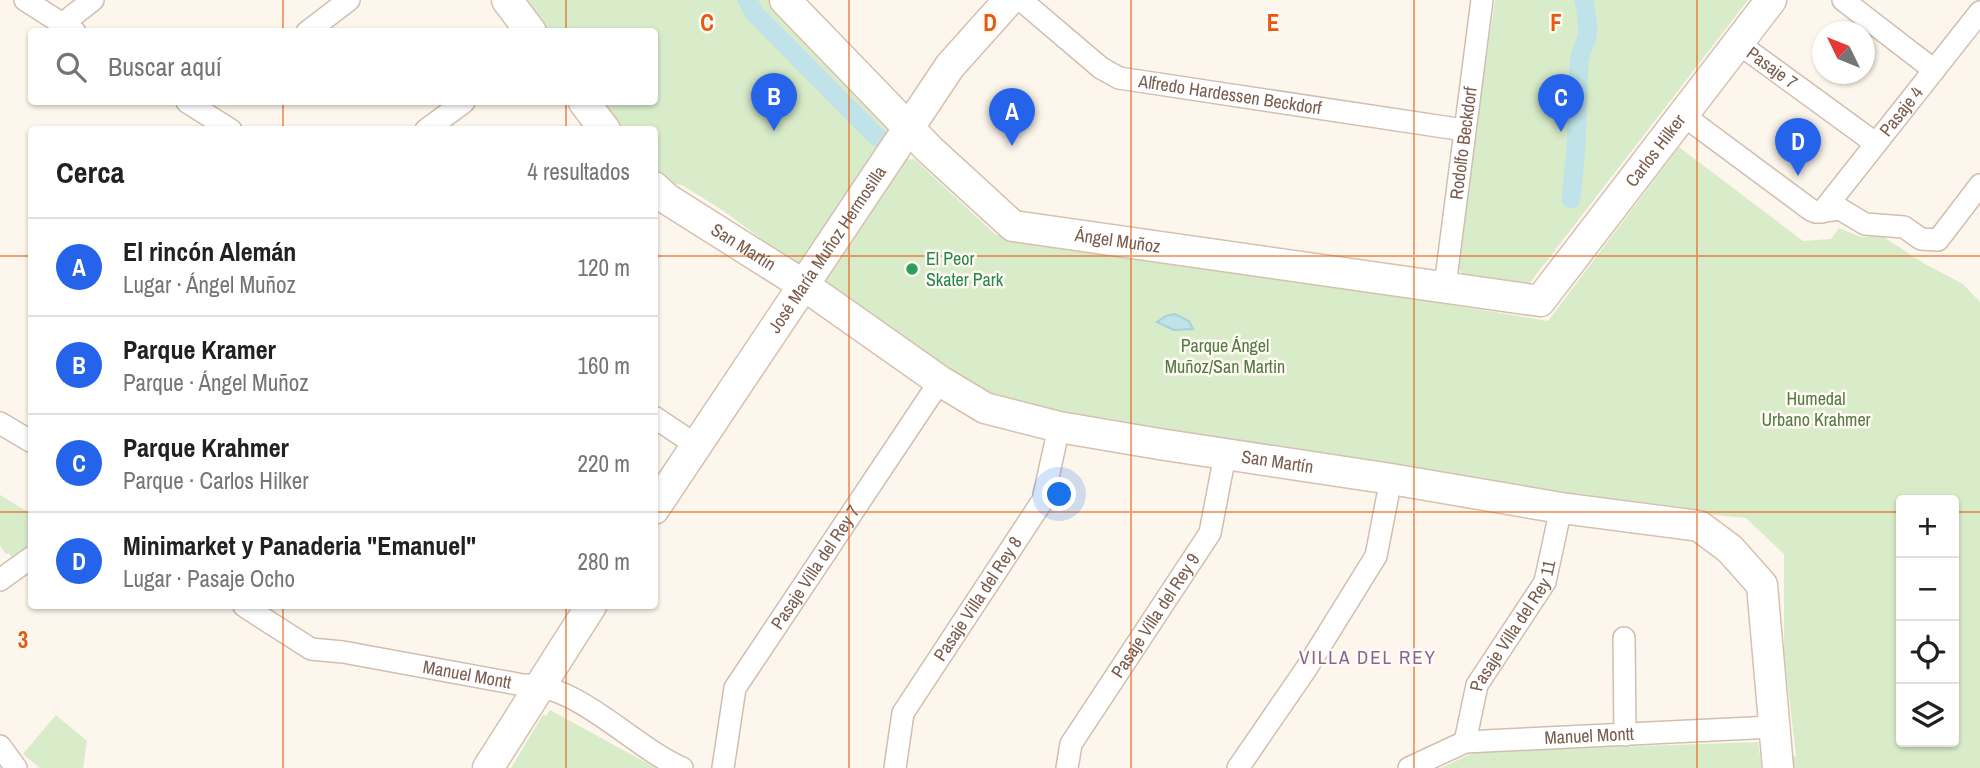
<!DOCTYPE html>
<html lang="es">
<head>
<meta charset="utf-8">
<style>
	body { margin:0; font-family:"Archivo Narrow",sans-serif; background:#f2f2f2; color:#202124 }
	.controls { position:absolute; right:21px; bottom:21px; display:grid; overflow:hidden; border-radius:7px; box-shadow:0 2px 5px #0004 }
	.controls button { width:63px; height:63px; display:grid; place-items:center; padding:0; border:0; border-bottom:2px solid #e0e0e0; background:#fff; color:#202124; font:35px sans-serif }
	.compass { position:absolute; left:1812px; top:21px; width:63px; height:63px; border-radius:50%; background:#fff; box-shadow:0 2px 5px #0004; rotate:313deg }
	.you { position:absolute; left:1060px; top:495px; width:24px; height:24px; margin:-18px; border:5px solid #fff; border-radius:50%; background:#1a73e8; box-shadow:0 0 0 10px #1a73e833 }
	.badge { display:grid; place-items:center; width:46px; height:46px; border-radius:50%; background:#2563eb; color:#fff; font-size:23px; font-weight:700 }
	.pin { position:absolute; translate:-50% -58px; filter:drop-shadow(0 2px 4px #0008) }
	.pin::after { content:''; position:absolute; top:37px; width:24px; height:21px; background:inherit; clip-path:polygon(0 0,100% 0,50% 100%) }
	.list { margin:0; padding:0; list-style:none }
	h2 { display:flex; justify-content:space-between; align-items:center; height:91px; margin:0; padding:0 28px; font-size:30px }
	h2 small { font-size:23px; font-weight:400; color:#757577 }
	.list li { display:grid; grid-template-columns:46px 1fr auto; gap:21px; align-items:center; box-sizing:border-box; height:98px; padding:0 28px; border-top:2px solid #e0e0e0 }
	.list b { display:block; font-size:26px; white-space:nowrap }
	.list p { margin:0; font-size:23px; white-space:nowrap; color:#757577 }
	.list em { font-size:23px; font-style:normal; color:#757577 }
	.icon { flex:none; width:38px; height:38px; fill:none; stroke:currentColor; stroke-width:2; stroke-linecap:round; stroke-linejoin:round }
	.map { position:relative; flex:none; width:1980px; height:768px; overflow:hidden }
	.search { position:absolute; background:#fff; box-shadow:0 2px 5px #0004; left:28px; top:28px; width:630px; height:77px; display:flex; align-items:center; gap:18px; box-sizing:border-box; padding:0 24px; border-radius:7px; color:#757577; font-size:26px }
	.panel { position:absolute; background:#fff; box-shadow:0 2px 5px #0004; left:28px; top:126px; width:630px; height:483px; border-radius:7px }
	.map>svg:first-child { display:block }
	.green { fill:#d8ecc9; fill-rule:evenodd }
	.water { fill:#bfe3e8; stroke:#a5d3da; stroke-width:2 }
	.lines { fill:none; stroke-linecap:round; stroke-linejoin:round }
	.canal { stroke:#bfe3e8; stroke-width:19 }
	.street-casing { stroke:#d1beb0; stroke-width:24 }
	.secondary-casing { stroke:#d6c0b0; stroke-width:33 }
	.street { stroke:#fff; stroke-width:21 }
	.secondary { stroke:#fff; stroke-width:30 }
	.grid { fill:none; stroke:#e8590c; stroke-width:2; stroke-opacity:0.55 }
	.leisure-dot { fill:#2e9e5b; stroke:#fffaf3; stroke-width:2.5 }
	.labels { text-anchor:middle; stroke-width:5; stroke-linejoin:round; paint-order:stroke }
	.street-label { font-size:18px; fill:#7a5c4d; stroke:#fffaf3 }
	.leisure-label { font-size:18px; fill:#27864d; stroke:#fffaf3; text-anchor:start }
	.park-label { font-size:18px; fill:#537a41; stroke:#fffaf3 }
	.neighbourhood-label { font-size:19px; letter-spacing:2px; fill:#846695; stroke:#fffaf3 }
	.grid-label { font-size:23px; text-anchor:middle; font-weight:bold; fill:#e8590c; stroke:#fffaf3; stroke-width:5; stroke-linejoin:round; paint-order:stroke }
</style>
</head>
<body>
<div class="map">
<svg width="1980" height="768" viewBox="0 0 1980 768">
	<rect width="100%" height="100%" fill="#fdf6ec"/>
	<!-- green -->
	<g class="green">
		<path d="M515,0H772L890,121L889,140L910,160L913,158L996,235L1306,281L1548,321L1679,147L1803,241L1831,239L1839,228L1861,237L1882,236L1925,264L1963,284L1980,302V768H1441L1475,752L1758,742L1761,763L1796,756L1784,654V554L1746,518L1664,510L999,403L761,242L759,237L722,210L682,185L673,184L655,168L654,130L624,129L602,102H654V32L539,31ZM1901,500H1954V742H1901Z"/>
		<path d="M1495,0H1748L1529,284L1521,289L1465,279L1456,264Z"/>
		<path d="M0,495L31,514V543L12,557L8,553L6,554L0,546Z"/>
		<path d="M550,710L656,768H511L543,715L546,716Z"/>
		<path d="M56,715L87,741L83,768H40L23,754Z"/>
	</g>
	<!-- water -->
	<path class="water" d="M1175,314L1189,321L1193,329L1174,330L1157,322L1166,316Z"/>
	<g class="lines">
		<!-- canal -->
		<g class="canal">
			<path d="M747,0L756,15L877,137"/>
			<path d="M1571,199L1576,149L1579,62C1580,54 1583,48 1586,40C1590,28 1586,13 1584,0"/>
		</g>
		<!-- street casing -->
		<g class="street-casing">
			<g id="street">
				<path d="M25,0L75,32"/>
				<path id="s1" d="M1021,0L1101,68L1119,78L1464,130"/>
				<path d="M1843,0L1934,70"/>
				<path d="M62,24L93,0"/>
				<path d="M307,32L349,0"/>
				<path id="s2" d="M1738,43L1875,143"/>
				<path d="M187,102L231,130"/>
				<path d="M1683,115L1811,210L1816,212L1840,209L1865,224L1904,227L1921,239L1938,240L1980,185"/>
				<path d="M426,130L464,102"/>
				<path id="s3" d="M1822,212L1980,12"/>
				<path id="s4" d="M1445,286L1482,0"/>
				<path d="M654,417L696,445"/>
				<path d="M0,423L32,442"/>
				<path d="M0,580L32,557"/>
				<path id="s5" d="M244,606L311,649L343,652L523,685C577,683 633,747 682,768"/>
				<path d="M1624,638L1625,735"/>
				<path id="s6" d="M1465,742L1477,685L1545,582L1561,508"/>
				<path d="M0,746L16,768"/>
				<path id="s7" d="M723,768L735,688L940,381"/>
				<path id="s8" d="M895,768L903,713L1043,500L1059,427"/>
				<path id="s9" d="M1067,768L1071,744L1210,533L1225,455"/>
				<path d="M1238,768L1306,669L1376,556L1391,479"/>
				<path id="s10" d="M1409,768L1465,742L1773,727"/>
			</g>
		</g>
		<!-- secondary casing -->
		<g class="secondary-casing">
			<g id="secondary">
				<path d="M507,0L531,32"/>
				<path id="s11" d="M785,0L930,150L1013,226L1540,301L1771,0"/>
				<path d="M584,102L605,130"/>
				<path id="s12" d="M654,187L667,199L805,286L940,381L985,408L1059,427L1159,444L1391,479L1561,508L1699,526L1730,549L1762,585L1778,768"/>
				<path id="s13" d="M654,509L950,66L1009,0"/>
				<path d="M488,768L591,606"/>
			</g>
		</g>
		<!-- street -->
		<use href="#street" class="street"/>
		<!-- secondary -->
		<use href="#secondary" class="secondary"/>
	</g>
	<!-- grid -->
	<path class="grid" d="M283,0V32M566,0V32M849,0V768M1131,0V768M1414,0V768M1697,0V768M283,102V130M566,102V130M0,256H32M654,256H1980M0,512H32M654,512H1901M1954,512H1980M283,606V768M566,606V768"/>
	<!-- markers -->
	<circle class="leisure-dot" cx="912" cy="269" r="7"/>
	<g class="labels">
		<!-- street labels -->
		<g class="street-label">
			<text dy="6" stroke="none"><textPath href="#s2" startOffset="42">Pasaje 7</textPath></text>
			<text dy="6" stroke="none"><textPath href="#s1" startOffset="238">Alfredo Hardessen Beckdorf</textPath></text>
			<text dy="6" stroke="none"><textPath href="#s3" startOffset="128">Pasaje 4</textPath></text>
			<text dy="6" stroke="none"><textPath href="#s4" startOffset="144">Rodolfo Beckdorf</textPath></text>
			<text dy="6" stroke="none"><textPath href="#s11" startOffset="1043">Carlos Hilker</textPath></text>
			<text dy="6" stroke="none"><textPath href="#s11" startOffset="427">Ángel Muñoz</textPath></text>
			<text dy="6" stroke="none"><textPath href="#s12" startOffset="108">San Martín</textPath></text>
			<text dy="6" stroke="none"><textPath href="#s13" startOffset="312">José María Muñoz Hermosilla</textPath></text>
			<text dy="6" stroke="none"><textPath href="#s12" startOffset="696">San Martín</textPath></text>
			<text dy="6" stroke="none"><textPath href="#s7" startOffset="226">Pasaje Villa del Rey 7</textPath></text>
			<text dy="6" stroke="none"><textPath href="#s8" startOffset="192">Pasaje Villa del Rey 8</textPath></text>
			<text dy="6" stroke="none"><textPath href="#s9" startOffset="178">Pasaje Villa del Rey 9</textPath></text>
			<text dy="6" stroke="none"><textPath href="#s6" startOffset="128">Pasaje Villa del Rey 11</textPath></text>
			<text dy="6" stroke="none"><textPath href="#s5" startOffset="238">Manuel Montt</textPath></text>
			<text dy="6" stroke="none"><textPath href="#s10" startOffset="186">Manuel Montt</textPath></text>
		</g>
		<!-- leisure labels -->
		<g class="leisure-label">
			<text x="926" y="265">El Peor<tspan x="926" dy="21">Skater Park</tspan></text>
		</g>
		<!-- park labels -->
		<g class="park-label">
			<text x="1225" y="352">Parque Ángel<tspan x="1225" dy="21">Muñoz/San Martin</tspan></text>
			<text x="1816" y="405">Humedal<tspan x="1816" dy="21">Urbano Krahmer</tspan></text>
		</g>
		<!-- neighbourhood labels -->
		<g class="neighbourhood-label">
			<text x="1368" y="664">VILLA DEL REY</text>
		</g>
	</g>
	<g class="grid-label">
		<text x="707" y="31">C</text>
		<text x="990" y="31">D</text>
		<text x="1273" y="31">E</text>
		<text x="1556" y="31">F</text>
		<text x="23" y="648">3</text>
	</g>
</svg>
<div class="controls">
<button>+</button>
<button>−</button>
<button><svg class="icon" aria-label="locate" viewBox="0 0 24 24"><circle cx="12" cy="12" r="6"/><path d="M12 2v4M12 18v4M2 12h4M18 12h4"/></svg></button>
<button><svg class="icon" aria-label="layers" viewBox="0 0 24 24"><path d="M12 4l9 5-9 5-9-5zM3 14l9 5 9-5"/></svg></button>
</div>
<svg class="compass" viewBox="-18 -18 36 36"><path d="M0-13l5 13h-10z" fill="#e53935"/><path d="M0 13l5-13h-10z" fill="#757577"/></svg>
<div class="you"></div>
<div class="pin badge" style="left:1012px;top:146px">A</div>
<div class="pin badge" style="left:774px;top:131px">B</div>
<div class="pin badge" style="left:1561px;top:132px">C</div>
<div class="pin badge" style="left:1798px;top:176px">D</div>
<div class="search"><svg class="icon" aria-label="search" viewBox="0 0 24 24"><circle cx="10" cy="10" r="6"/><path d="M15 15l6 6"/></svg>Buscar aquí</div>
<section class="panel">
<h2>Cerca<small>4 resultados</small></h2>
<ul class="list">
<li><span class="badge">A</span><div><b>El rincón Alemán</b><p>Lugar · Ángel Muñoz</p></div><em>120 m</em></li>
<li><span class="badge">B</span><div><b>Parque Kramer</b><p>Parque · Ángel Muñoz</p></div><em>160 m</em></li>
<li><span class="badge">C</span><div><b>Parque Krahmer</b><p>Parque · Carlos Hilker</p></div><em>220 m</em></li>
<li><span class="badge">D</span><div><b>Minimarket y Panaderia &quot;Emanuel&quot;</b><p>Lugar · Pasaje Ocho</p></div><em>280 m</em></li>
</ul>
</section>
</div>
</body>
</html>
